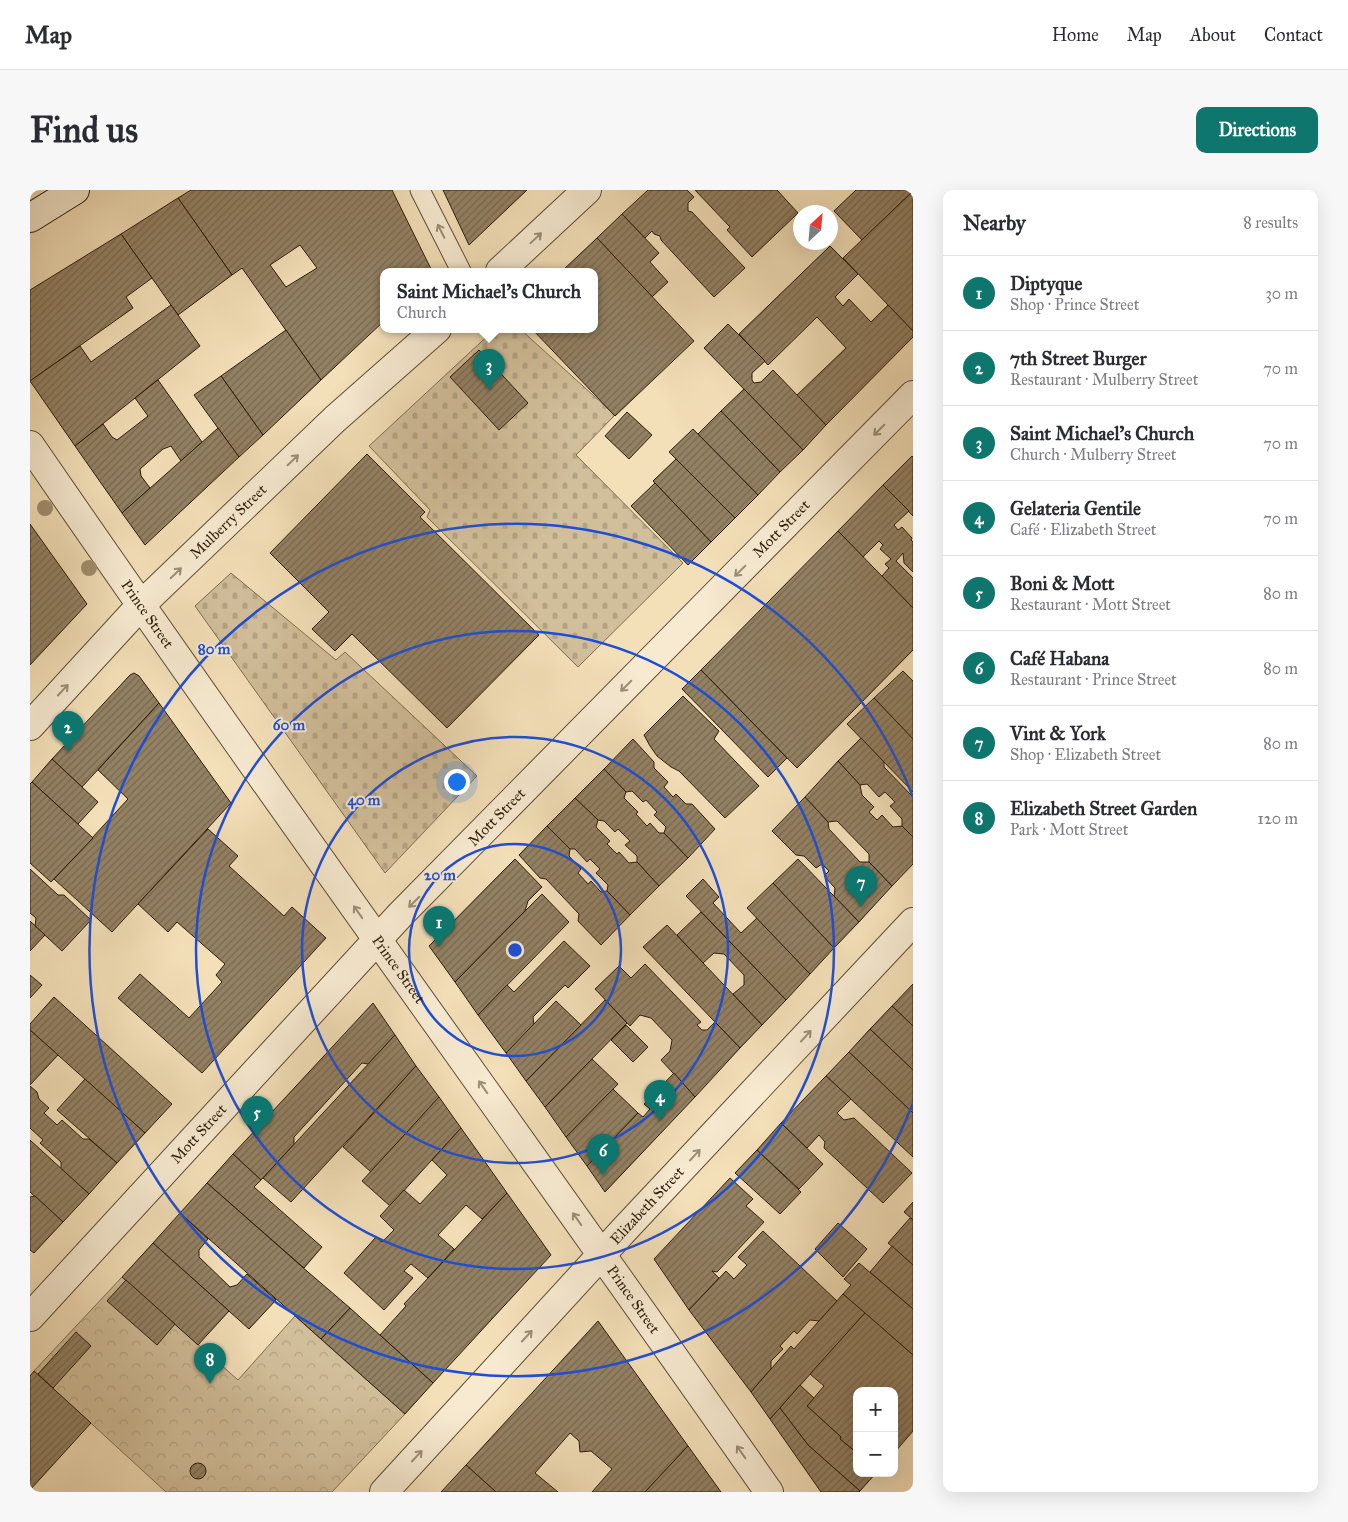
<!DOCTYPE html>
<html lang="en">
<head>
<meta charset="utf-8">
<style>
	body { margin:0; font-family:"IM FELL Great Primer",serif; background:#f7f7f7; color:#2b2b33 }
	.controls { position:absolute; right:15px; bottom:15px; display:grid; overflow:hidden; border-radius:10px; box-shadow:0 5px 20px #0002 }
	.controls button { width:45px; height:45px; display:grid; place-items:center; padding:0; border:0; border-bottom:1px solid #e1e1e2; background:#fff; color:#2b2b33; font:25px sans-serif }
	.compass { position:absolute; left:763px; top:15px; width:45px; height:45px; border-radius:50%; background:#fff; box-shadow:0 5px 20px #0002; rotate:26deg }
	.you { position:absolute; left:426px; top:591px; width:18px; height:18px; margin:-12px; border:4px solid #fff; border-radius:50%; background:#1a73e8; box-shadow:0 0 0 8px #1a73e833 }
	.badge { display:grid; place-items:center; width:32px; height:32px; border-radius:50%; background:#0f766e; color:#fff; font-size:16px; font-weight:700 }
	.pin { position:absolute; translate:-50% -41px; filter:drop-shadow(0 1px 2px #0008) }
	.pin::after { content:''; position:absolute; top:26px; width:18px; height:15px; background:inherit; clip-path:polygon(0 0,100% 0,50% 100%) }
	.popup { position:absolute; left:350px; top:78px; width:218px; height:65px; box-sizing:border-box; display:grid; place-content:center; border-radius:10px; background:#fff; filter:drop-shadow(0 1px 4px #0005); font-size:16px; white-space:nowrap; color:#7c7c81 }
	.popup b { font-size:19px; color:#2b2b33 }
	.popup::after { content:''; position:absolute; left:50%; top:100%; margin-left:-10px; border:10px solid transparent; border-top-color:#fff }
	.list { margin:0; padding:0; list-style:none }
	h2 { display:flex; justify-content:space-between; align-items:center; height:65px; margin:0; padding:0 20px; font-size:21px }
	h2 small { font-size:16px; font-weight:400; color:#7c7c81 }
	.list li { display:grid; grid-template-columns:32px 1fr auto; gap:15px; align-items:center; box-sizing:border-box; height:75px; padding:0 20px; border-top:1px solid #e1e1e2 }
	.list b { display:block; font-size:19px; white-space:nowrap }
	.list p { margin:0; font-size:16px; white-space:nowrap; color:#7c7c81 }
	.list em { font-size:16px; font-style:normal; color:#7c7c81 }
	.map { position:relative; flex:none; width:883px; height:1302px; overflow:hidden; border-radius:10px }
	header { display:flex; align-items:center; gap:30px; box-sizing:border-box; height:70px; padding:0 25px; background:#fff; border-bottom:1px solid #e1e1e2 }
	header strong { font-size:24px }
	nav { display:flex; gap:28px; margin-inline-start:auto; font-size:18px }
	.intro { display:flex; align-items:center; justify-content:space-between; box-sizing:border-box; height:120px; padding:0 30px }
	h1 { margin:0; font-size:35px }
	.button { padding:12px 22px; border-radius:10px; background:#0f766e; color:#fff; font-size:18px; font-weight:700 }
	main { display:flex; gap:30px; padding:0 30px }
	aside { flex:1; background:#fff; border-radius:10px; box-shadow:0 5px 20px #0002 }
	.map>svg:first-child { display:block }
	.cemetery { fill:url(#cemetery-stones); stroke:#7e6c51 }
	.park { fill:url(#park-crowns); stroke:#7e6c51 }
	.building { fill:url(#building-hatch); stroke:#2c1b08; fill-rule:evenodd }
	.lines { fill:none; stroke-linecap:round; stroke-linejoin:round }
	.service-casing { stroke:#5e4c34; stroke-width:21 }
	.minor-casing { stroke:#5e4c34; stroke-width:30 }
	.secondary-casing { stroke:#2c1b08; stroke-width:30 }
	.service { stroke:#f7ead1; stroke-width:19 }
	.minor { stroke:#f7ead1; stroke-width:28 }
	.secondary { stroke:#f7ead1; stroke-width:28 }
	.tree { fill:#a18e6f }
	.oneway { stroke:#9c8d77 }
	.ring { fill:none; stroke:#1d4ed8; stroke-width:2.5 }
	.labels { text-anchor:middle; stroke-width:4; stroke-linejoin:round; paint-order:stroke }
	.street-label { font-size:15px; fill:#2c1b08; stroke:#f7ead1 }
	.centre { fill:#1d4ed8; stroke:#f7ead1; stroke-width:2.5 }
	.ring-label { font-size:15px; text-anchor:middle; font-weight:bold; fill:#1d4ed8; stroke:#f7ead1; stroke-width:4; stroke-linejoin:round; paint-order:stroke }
</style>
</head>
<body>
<header>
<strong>Map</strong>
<nav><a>Home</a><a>Map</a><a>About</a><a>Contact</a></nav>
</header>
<div class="intro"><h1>Find us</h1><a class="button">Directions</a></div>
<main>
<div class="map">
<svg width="883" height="1302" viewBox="0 0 883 1302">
	<defs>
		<pattern id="cemetery-stones" width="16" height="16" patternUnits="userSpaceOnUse" patternTransform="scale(1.25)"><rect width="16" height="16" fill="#d1be9a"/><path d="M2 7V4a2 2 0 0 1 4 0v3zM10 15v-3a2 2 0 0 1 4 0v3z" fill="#b4a383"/></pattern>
		<pattern id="park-crowns" width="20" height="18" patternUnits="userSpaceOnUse" patternTransform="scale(1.25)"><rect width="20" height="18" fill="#d1be9a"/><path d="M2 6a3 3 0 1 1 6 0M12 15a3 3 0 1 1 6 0" fill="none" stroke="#b4a383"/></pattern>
		<pattern id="building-hatch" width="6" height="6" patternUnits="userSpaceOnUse" patternTransform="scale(1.25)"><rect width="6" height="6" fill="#938164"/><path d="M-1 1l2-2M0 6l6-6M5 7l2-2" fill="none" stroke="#786950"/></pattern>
	</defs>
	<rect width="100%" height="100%" fill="#f3dfb8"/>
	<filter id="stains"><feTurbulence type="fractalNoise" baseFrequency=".004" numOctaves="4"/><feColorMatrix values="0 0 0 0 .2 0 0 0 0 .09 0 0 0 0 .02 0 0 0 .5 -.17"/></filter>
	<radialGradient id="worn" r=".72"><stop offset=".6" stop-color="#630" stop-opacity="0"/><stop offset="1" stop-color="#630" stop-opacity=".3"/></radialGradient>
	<!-- cemetery -->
	<g class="cemetery">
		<path d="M465,139H490L585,225L546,265L653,373L548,477L397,327L400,320L339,256Z"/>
		<path d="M201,383L306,470L315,462L447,586L355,683L165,416Z"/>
	</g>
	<!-- park -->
	<path class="park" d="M92,1087L208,1190L265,1126L375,1224L302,1302H136L4,1181Z"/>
	<!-- building -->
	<g class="building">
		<path d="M161,0H362L402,81H354V131L291,190L212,78L202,85L148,8ZM270,55L287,78L256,97L240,75Z"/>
		<path d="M413,0H497L439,55Z"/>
		<path d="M618,0H657L664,7L658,13V21L662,22L715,78L684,107L631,50L630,46L624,44L622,41L615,48L592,24Z"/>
		<path d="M665,0H747L768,23L722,67L697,40L700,37Z"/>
		<path d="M826,0H883V1L832,50L804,21Z"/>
		<path d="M883,1V141L813,68Z"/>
		<path d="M148,8L202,85L148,125L91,44Z"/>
		<path d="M592,24L629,63L620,72L638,92L622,107L567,48Z"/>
		<path d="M91,44L122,88L96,107L103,118L0,191V100Z"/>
		<path d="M567,48L664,151L585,226L502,139H564V81H532Z"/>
		<path d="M800,56L828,84L805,107L813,116L819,109L841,132L858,115L883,141V147L796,235L767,205L816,158L787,127L738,175L709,144Z"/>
		<path d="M141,115L170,156L45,256L0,191L50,156L61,172Z"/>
		<path d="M698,134L735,171L722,183V190L724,193L731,192L743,180L796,235L773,260L674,158Z"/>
		<path d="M256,140L291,190L233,245L191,186Z"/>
		<path d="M449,160L498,213L469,240L420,187Z"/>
		<path d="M191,186L233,245L209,267L164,205Z"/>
		<path d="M128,190L172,252L151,271L141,256L133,259L110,279L111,286L120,298L92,323L45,256L73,234L82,247L87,250L113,230L118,226L105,208Z"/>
		<path d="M714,199L773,260L750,282L691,221Z"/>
		<path d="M691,221L750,282L728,305L668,244Z"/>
		<path d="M597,222L622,245L599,269L575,246Z"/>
		<path d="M188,238L209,267L115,355L92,323Z"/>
		<path d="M663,239L728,305L705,328L639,262Z"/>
		<path d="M337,264L395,322L390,327L509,445L417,538L322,444L305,461L282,439L299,422L240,363Z"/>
		<path d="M882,266L883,267V326L853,295Z"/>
		<path d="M646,269L705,328L681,352L623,291Z"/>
		<path d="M625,293L681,352L658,375L601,316Z"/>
		<path d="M853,295L879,321L864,335L868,340L872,337L882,348L881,350L883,352V382L874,373L873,363L866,371L883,388V418L852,386L859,378L855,374L861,369L850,359L853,355L849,351L833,367L808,341Z"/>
		<path d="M0,334L57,414L0,475Z"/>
		<path d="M808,341L883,418V460L767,578L671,480Z"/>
		<path d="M671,480L757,568L738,587L652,499Z"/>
		<path d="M873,481L883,491V549L844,508Z"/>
		<path d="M104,483L109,486L129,513L52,597L22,569L100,485Z"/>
		<path d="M653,506L689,541L684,549L729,596L695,628L649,581L641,577L627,566L620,556L614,545Z"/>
		<path d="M844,508L883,549V602L817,534Z"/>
		<path d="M129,513L201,613L82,742L24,689L98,609L68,580Z"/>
		<path d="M831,548L854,572V577L883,607V647L872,636V629L860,616L865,612L855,602L849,607L837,594L830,595L808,571Z"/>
		<path d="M603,549L624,572V578L638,592L634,597L643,607L646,604L656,614H662L685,639L658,668L634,643L636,637L624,625L627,622L616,610L613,612L602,601L596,602L574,579Z"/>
		<path d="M22,569L68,612L48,634L2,592Z"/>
		<path d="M808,571L830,595L832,605L844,617L839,622L847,630L852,625L863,637L872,636L883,647V674L862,696L839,672V664L807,631L798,632L775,607Z"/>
		<path d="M574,579L596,602L594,608L608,622L606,624L617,636L620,633L629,643H634L658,668L629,696L607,672V666L595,655L600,651L588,639L585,642L574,631L568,630L545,608Z"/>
		<path d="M2,592L63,648L21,692L0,673V594Z"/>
		<path d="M775,607L798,632L799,639L830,672H839L862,696L829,732L804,706L805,698L794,686L799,681L792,674L786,678L774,666L766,665L742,641Z"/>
		<path d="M545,608L568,630L566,637L580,651L577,654L587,664L589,662L599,673L607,672L629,696L600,725L577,701L578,695L566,683L570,679L560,669L557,672L545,659H540L517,636Z"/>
		<path d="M517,636L540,659L539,666L551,679L548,683L558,694L561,691L571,702L577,701L600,725L571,755L548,731L549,724L516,689L510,688L489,665Z"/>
		<path d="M178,639L208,666L199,676L254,726L262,717L296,748L172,883L88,808L110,784L159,828L192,792L186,785L195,774L147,732L138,742L108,714Z"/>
		<path d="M485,669L512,697L498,711L495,721L425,792L399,756Z"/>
		<path d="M768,669L829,732L804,758L743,693Z"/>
		<path d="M0,679L28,705H34L61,730L32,761L5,736L6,728L0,723Z"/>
		<path d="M673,689L689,707L683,713L711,743L727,728L780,784L756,810L656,706Z"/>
		<path d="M743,693L804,758L780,784L717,718Z"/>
		<path d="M512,704L539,732L448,825L425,792Z"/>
		<path d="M671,722L756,810L732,835L703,804L714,795V785L694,764L684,763L673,773L647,745Z"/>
		<path d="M0,731L15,745L0,761Z"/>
		<path d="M637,735L732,835L710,858L613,757Z"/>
		<path d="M534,751L560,776L538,798L535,795L503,827L504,835L476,863L448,825L477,795L484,802Z"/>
		<path d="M615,774L671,832L667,835L672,840H677L685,832L710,858L665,907L631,870L640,861L642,850L621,828L610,825L600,836L565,799L589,776L601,788Z"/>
		<path d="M0,785L12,795L0,808Z"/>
		<path d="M883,794V836L862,816Z"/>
		<path d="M24,807L142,914L115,943L0,840V834Z"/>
		<path d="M575,810L597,833L515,917L496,891Z"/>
		<path d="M526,811L551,835L496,891L476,863Z"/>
		<path d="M343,813L365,845L338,874L332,873L264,947V954L231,990L203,964Z"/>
		<path d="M862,816L883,836V880L840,839Z"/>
		<path d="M596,835L618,857L603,872L581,850Z"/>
		<path d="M840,839L883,880V923L819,862Z"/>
		<path d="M0,840L28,865L0,895Z"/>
		<path d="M365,845L386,876L261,1012L233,988Z"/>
		<path d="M819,862L883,923V967L796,886Z"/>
		<path d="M562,869L588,894L536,947L515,917Z"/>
		<path d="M386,876L409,907L341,982L313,957Z"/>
		<path d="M644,883L665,907L575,1002L557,976L608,923L613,927L620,919L614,914Z"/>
		<path d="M796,886L821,909L807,923L814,930L824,928L882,983L853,1013L794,958L795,952L789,945L777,958L751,933Z"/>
		<path d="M55,889L115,943L87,973L27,920Z"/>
		<path d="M0,896L7,902L9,909L19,918L14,923L27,935L32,930L53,949H59L87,973L59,1004L31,979V972L10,953L13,950L0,938Z"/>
		<path d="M583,899L608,923L557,976L536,947Z"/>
		<path d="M409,907L431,938L360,1016L332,991Z"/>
		<path d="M751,933L793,974L769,999L727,960Z"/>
		<path d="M431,938L477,1003L452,1029L436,1015L408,1045L424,1059L398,1088L381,1074L374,1081L383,1088L354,1120L314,1083L346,1047L352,1052L364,1040L350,1026L374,1000L390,1014L417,985L402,970Z"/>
		<path d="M0,950L59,1004L33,1032L0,1002Z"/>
		<path d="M727,960L771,1002L750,1024L705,983Z"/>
		<path d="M203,964L231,990L224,997L292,1057L274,1078L177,993Z"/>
		<path d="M700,988L723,1009L716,1016L734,1032L687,1082L682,1081L689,1088L659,1120L624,1069Z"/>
		<path d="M177,993L278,1082L320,1118L291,1149L150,1023Z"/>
		<path d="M477,1003L521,1065L403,1193L350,1145L376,1116L374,1114Z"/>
		<path d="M5,1006L33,1032L4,1063L0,1060V1007Z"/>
		<path d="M883,1012V1030L874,1022Z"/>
		<path d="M150,1023L178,1049L169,1060V1067L200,1097L207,1095L217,1084L246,1110L219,1139L123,1053Z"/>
		<path d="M880,1028L883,1030V1075L858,1053Z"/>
		<path d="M808,1033L837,1059L813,1087L785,1059Z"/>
		<path d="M733,1041L807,1111L789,1131L780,1130L767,1144L764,1141L750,1156L753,1159L741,1171V1179L721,1202L659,1120L696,1081L704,1089L717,1075L708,1067Z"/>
		<path d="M123,1053L199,1121L168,1155L92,1087Z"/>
		<path d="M862,1056L883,1075V1119L840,1082Z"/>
		<path d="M829,1073L883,1119V1165L813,1104L821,1095L814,1089Z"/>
		<path d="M96,1090L145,1134L127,1155L77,1111Z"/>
		<path d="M813,1104L835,1123L740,1229L721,1202L761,1156L764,1159Z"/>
		<path d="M320,1118L403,1193L375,1224L291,1149Z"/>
		<path d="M835,1123L883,1165V1241L864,1263V1201H827V1263L810,1249L811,1247L777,1216L794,1196L780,1184Z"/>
		<path d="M568,1131L658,1256L615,1302H562L582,1279L561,1261L550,1262L549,1251L540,1243L505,1283L528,1302H466L436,1275Z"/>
		<path d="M46,1142L61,1156L23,1198L8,1184Z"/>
		<path d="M4,1181L61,1233L0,1300V1186Z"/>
		<path d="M770,1195L784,1208L777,1216L811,1247L810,1249L827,1263V1283H846L830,1301L778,1255L750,1218Z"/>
		<path d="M750,1218L778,1255L830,1301L829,1302H791L740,1229Z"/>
		<path d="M658,1256L691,1302H615Z"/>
		<circle cx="168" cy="1281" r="8"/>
		<path d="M436,1275L466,1302H411Z"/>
	</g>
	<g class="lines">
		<!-- service casing -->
		<g class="service-casing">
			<path id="service" d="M390,0L431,81"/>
		</g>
		<!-- minor casing -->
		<g class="minor-casing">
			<g id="minor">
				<path d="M470,81L557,0"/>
				<path id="s1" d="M0,255C242,607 494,952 739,1302"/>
				<path id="s2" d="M0,536L111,415L305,229L407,139"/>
				<path id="s3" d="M0,1127L371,724L883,205"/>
				<path id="s4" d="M354,1302L594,1040L883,732"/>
			</g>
		</g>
		<!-- secondary casing -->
		<g class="secondary-casing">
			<path id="secondary" d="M0,28L45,0"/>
		</g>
		<!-- service -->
		<use href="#service" class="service"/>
		<!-- minor -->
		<use href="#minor" class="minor"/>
		<!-- secondary -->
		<use href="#secondary" class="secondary"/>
	</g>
	<!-- trees -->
	<g class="tree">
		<circle cx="15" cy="318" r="8"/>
		<circle cx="59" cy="378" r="8"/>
	</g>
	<!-- one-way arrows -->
	<defs><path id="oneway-shaft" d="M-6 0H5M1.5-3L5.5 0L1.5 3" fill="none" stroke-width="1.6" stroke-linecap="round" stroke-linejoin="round" transform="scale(1.25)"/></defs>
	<g class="oneway">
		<use href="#oneway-shaft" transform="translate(411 41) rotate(-117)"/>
		<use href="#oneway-shaft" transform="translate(506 48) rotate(-43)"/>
		<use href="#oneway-shaft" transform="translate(849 240) rotate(135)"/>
		<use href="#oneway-shaft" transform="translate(263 270) rotate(-44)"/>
		<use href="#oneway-shaft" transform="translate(710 381) rotate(135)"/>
		<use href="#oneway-shaft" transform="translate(146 383) rotate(-44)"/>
		<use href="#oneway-shaft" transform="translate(596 496) rotate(135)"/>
		<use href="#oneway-shaft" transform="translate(33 500) rotate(-47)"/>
		<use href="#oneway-shaft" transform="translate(384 712) rotate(135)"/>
		<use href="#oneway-shaft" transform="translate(328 722) rotate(-125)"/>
		<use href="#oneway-shaft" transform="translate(776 846) rotate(-47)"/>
		<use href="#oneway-shaft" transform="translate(453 897) rotate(-125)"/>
		<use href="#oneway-shaft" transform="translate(665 965) rotate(-47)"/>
		<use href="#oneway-shaft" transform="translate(547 1029) rotate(-125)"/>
		<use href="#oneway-shaft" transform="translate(497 1146) rotate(-47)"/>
		<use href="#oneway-shaft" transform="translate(711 1262) rotate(-125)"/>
		<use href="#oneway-shaft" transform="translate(387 1266) rotate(-47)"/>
	</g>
	<!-- distance rings -->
	<g class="ring">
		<circle cx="485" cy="760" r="106"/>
		<circle cx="485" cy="760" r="213"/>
		<circle cx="485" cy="760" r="319"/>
		<path d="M883 913A426 426 0 1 1 883 607"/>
	</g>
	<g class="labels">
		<!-- street labels -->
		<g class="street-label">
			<text dy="5" stroke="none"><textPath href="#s2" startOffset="285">Mulberry Street</textPath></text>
			<text dy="5" stroke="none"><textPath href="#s3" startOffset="1089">Mott Street</textPath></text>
			<text dy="5" stroke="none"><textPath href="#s1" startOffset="206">Prince Street</textPath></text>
			<text dy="5" stroke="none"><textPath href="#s3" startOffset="684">Mott Street</textPath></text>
			<text dy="5" stroke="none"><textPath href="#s1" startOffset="641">Prince Street</textPath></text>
			<text dy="5" stroke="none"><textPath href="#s3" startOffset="249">Mott Street</textPath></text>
			<text dy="5" stroke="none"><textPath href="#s4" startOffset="389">Elizabeth Street</textPath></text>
			<text dy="5" stroke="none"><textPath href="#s1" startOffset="1046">Prince Street</textPath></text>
		</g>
	</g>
	<circle cx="485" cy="760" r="8" class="centre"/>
	<g class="ring-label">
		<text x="184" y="464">80 m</text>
		<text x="259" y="540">60 m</text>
		<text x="334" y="615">40 m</text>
		<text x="410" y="690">20 m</text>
	</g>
	<rect width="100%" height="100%" filter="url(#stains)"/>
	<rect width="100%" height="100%" fill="url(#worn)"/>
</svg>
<div class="controls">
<button>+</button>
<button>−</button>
</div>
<svg class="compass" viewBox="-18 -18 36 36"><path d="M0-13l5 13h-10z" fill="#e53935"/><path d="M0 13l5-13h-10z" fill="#7c7c81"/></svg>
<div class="you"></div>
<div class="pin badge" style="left:409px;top:757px">1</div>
<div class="pin badge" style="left:38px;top:562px">2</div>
<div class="pin badge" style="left:459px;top:200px">3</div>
<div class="popup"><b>Saint Michael's Church</b>Church</div>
<div class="pin badge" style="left:630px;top:931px">4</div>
<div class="pin badge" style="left:227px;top:947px">5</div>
<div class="pin badge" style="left:573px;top:985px">6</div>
<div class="pin badge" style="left:831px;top:717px">7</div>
<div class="pin badge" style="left:180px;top:1194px">8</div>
</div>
<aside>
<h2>Nearby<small>8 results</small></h2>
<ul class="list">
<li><span class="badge">1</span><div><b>Diptyque</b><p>Shop · Prince Street</p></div><em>30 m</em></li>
<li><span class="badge">2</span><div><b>7th Street Burger</b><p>Restaurant · Mulberry Street</p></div><em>70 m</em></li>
<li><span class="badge">3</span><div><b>Saint Michael's Church</b><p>Church · Mulberry Street</p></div><em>70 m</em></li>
<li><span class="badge">4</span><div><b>Gelateria Gentile</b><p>Café · Elizabeth Street</p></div><em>70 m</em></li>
<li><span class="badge">5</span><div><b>Boni &amp; Mott</b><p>Restaurant · Mott Street</p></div><em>80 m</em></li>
<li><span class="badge">6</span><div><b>Café Habana</b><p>Restaurant · Prince Street</p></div><em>80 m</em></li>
<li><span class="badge">7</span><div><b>Vint &amp; York</b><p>Shop · Elizabeth Street</p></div><em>80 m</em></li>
<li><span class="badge">8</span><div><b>Elizabeth Street Garden</b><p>Park · Mott Street</p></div><em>120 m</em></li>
</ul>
</aside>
</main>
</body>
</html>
